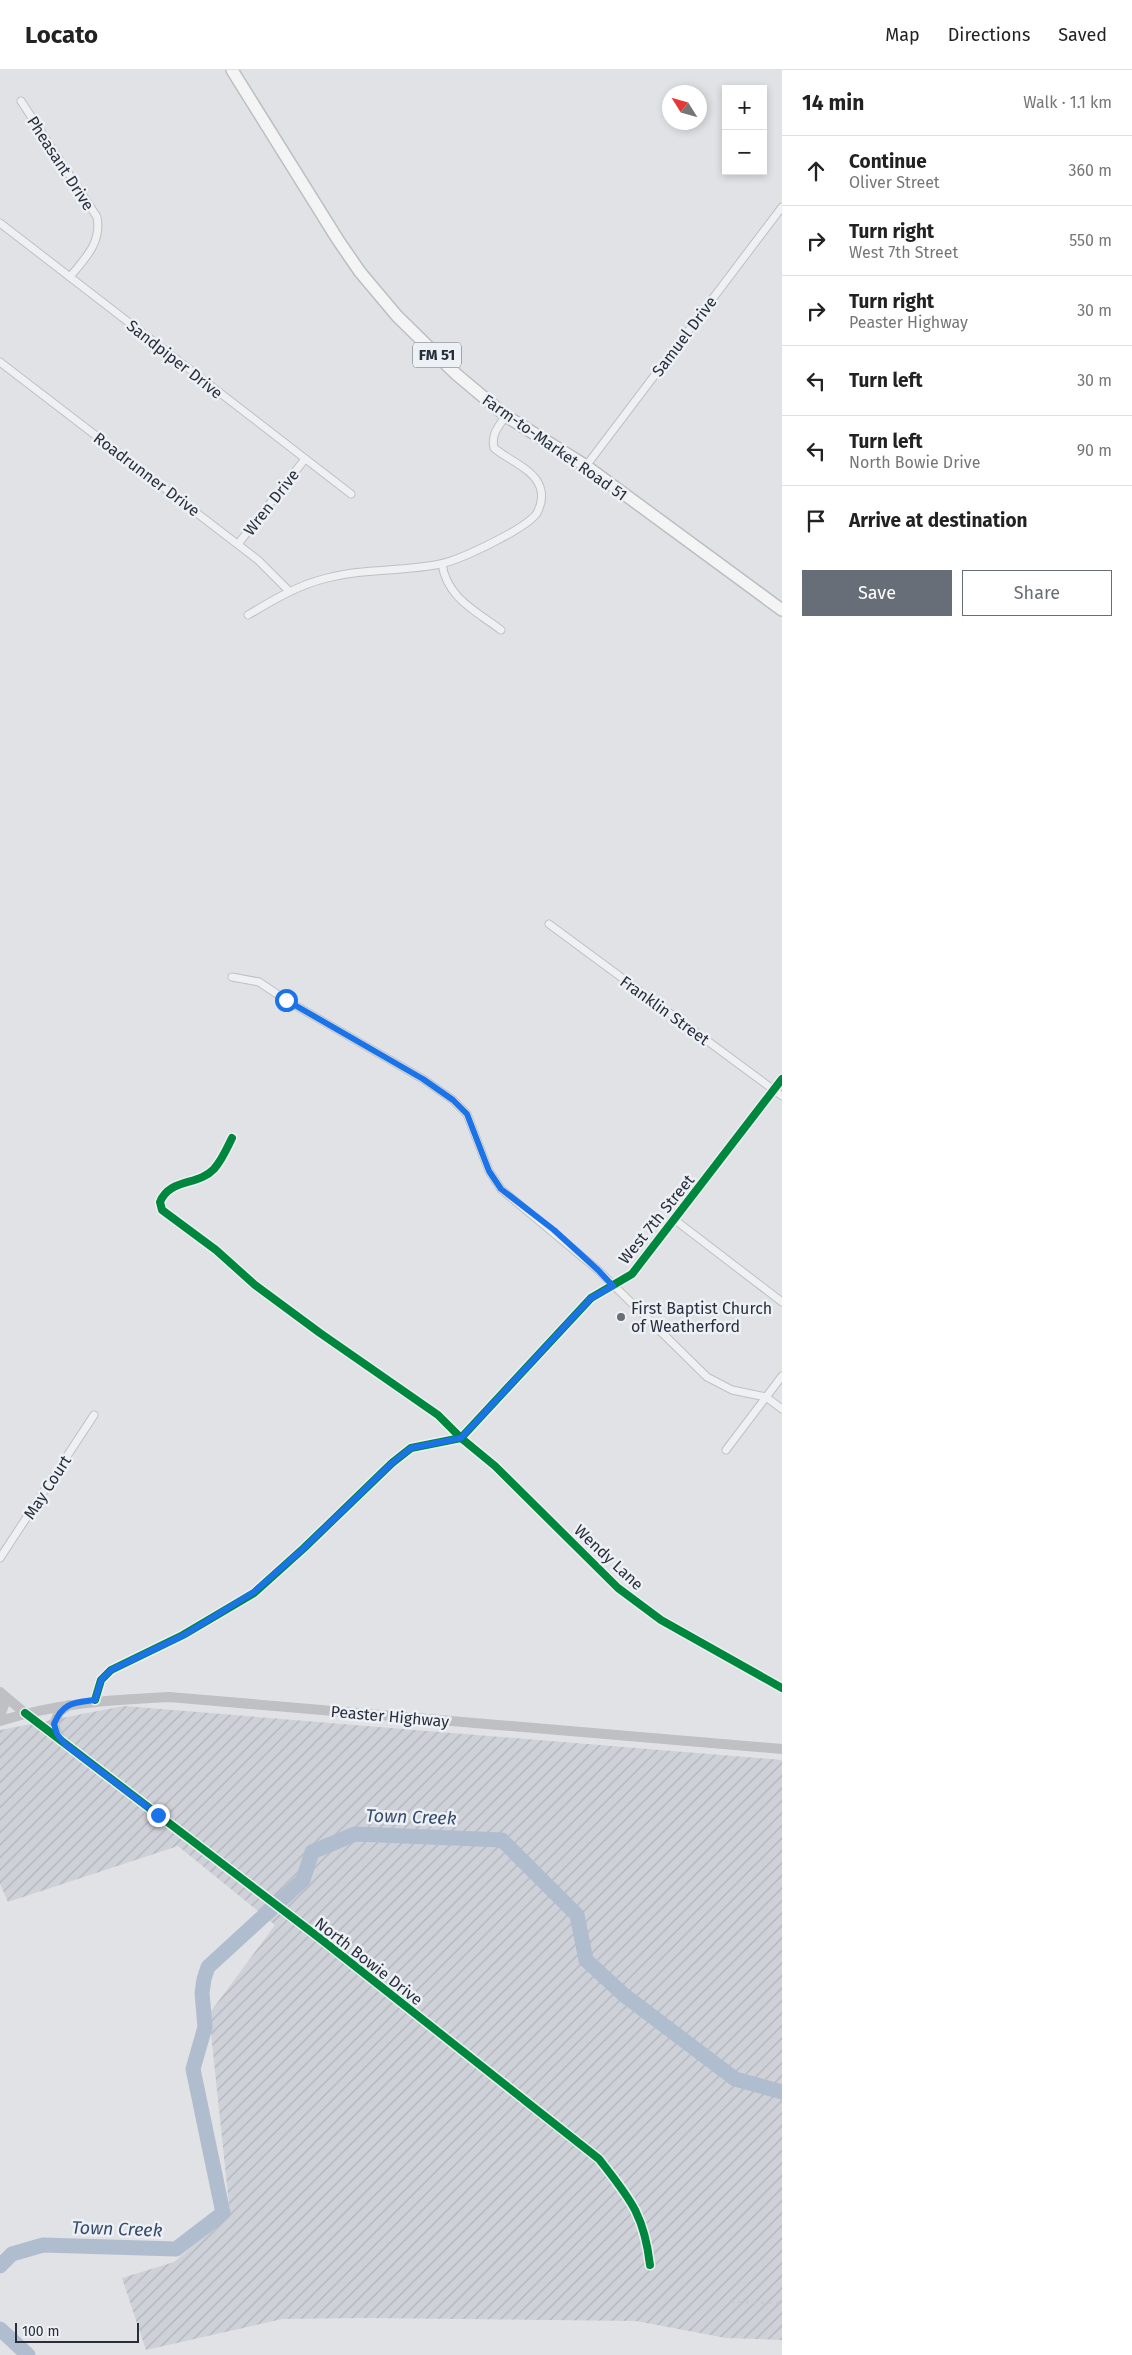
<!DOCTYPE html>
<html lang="en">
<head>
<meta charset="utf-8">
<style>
	body { margin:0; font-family:"Fira Sans",sans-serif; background:#f6f6f6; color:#222 }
	.controls { position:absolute; right:15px; top:15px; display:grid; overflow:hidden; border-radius:0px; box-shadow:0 2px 8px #0003 }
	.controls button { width:45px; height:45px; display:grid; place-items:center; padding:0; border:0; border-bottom:1px solid #e0e0e0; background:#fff; color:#222; font:25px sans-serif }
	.compass { position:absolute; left:662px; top:15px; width:45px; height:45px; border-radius:50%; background:#fff; box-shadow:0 2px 8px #0003; rotate:307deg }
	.scale { position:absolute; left:15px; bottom:12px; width:124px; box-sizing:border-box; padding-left:5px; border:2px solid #282f3c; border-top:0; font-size:14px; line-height:18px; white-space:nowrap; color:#282f3c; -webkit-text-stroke:4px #edf0f4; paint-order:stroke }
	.stop { position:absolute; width:15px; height:15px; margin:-11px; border:4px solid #1a73e8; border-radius:50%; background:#fff }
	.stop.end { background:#1a73e8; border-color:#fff; box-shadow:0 1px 5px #0008 }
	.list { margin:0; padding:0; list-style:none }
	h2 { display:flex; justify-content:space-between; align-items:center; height:65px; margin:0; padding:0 20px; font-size:21px }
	h2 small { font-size:16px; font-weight:400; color:#767676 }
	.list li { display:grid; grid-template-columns:32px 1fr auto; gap:15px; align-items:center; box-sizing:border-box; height:70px; padding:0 20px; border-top:1px solid #e0e0e0 }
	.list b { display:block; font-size:19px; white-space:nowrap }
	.list p { margin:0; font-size:16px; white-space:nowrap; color:#767676 }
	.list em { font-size:16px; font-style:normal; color:#767676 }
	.actions { display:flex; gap:10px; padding:15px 20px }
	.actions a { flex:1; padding:11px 0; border:1px solid #686e77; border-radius:0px; text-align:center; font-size:18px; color:#686e77 }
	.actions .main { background:#686e77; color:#fff }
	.icon { flex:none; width:28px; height:28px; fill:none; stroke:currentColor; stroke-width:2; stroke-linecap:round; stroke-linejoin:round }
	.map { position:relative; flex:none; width:782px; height:2285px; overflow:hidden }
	header { display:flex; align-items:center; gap:30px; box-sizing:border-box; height:70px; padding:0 25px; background:#fff; border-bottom:1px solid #e0e0e0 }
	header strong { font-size:24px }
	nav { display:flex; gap:28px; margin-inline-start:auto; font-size:18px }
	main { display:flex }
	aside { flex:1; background:#fff }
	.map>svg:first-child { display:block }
	.industrial { fill:url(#industrial-furrows) }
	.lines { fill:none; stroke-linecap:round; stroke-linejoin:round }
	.river { stroke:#b0bdce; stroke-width:15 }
	.street-casing { stroke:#bec0c3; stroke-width:9 }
	.primary-casing { stroke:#bcbfc2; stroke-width:14 }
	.street { stroke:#eff0f1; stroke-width:7 }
	.secondary { stroke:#bec0c4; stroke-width:10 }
	.primary { stroke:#f4f4f5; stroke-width:11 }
	.rail { stroke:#c8c9cc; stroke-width:2.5; stroke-dasharray:2.5 5; stroke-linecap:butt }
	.cycleway-casing { stroke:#edf0f4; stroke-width:11 }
	.cycleway { stroke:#00873e; stroke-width:8 }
	.route { stroke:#1a73e8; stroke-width:6 }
	.poi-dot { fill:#686e77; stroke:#edf0f4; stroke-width:2 }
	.labels { text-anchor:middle; stroke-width:5; stroke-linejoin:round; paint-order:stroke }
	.shield { fill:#edf0f4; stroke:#636973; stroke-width:1 }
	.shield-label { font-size:15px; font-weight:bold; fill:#282f3c }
	.street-label { font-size:16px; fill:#282f3c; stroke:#edf0f4 }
	.poi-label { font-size:16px; fill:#282f3c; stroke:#edf0f4; text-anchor:start }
	.water-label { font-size:18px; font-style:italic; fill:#354c6d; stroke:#edf0f4 }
</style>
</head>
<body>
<header>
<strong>Locato</strong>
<nav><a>Map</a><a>Directions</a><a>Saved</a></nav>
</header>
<main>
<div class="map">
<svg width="782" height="2285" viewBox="0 0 782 2285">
	<defs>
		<pattern id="industrial-furrows" width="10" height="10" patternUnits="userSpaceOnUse" patternTransform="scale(1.25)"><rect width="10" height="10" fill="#ced1d8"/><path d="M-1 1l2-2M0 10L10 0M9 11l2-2" fill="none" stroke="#b1b4ba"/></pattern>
	</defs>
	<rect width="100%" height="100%" fill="#e0e2e5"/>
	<!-- industrial -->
	<path class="industrial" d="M124,1636L782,1690V2270L726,2268L636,2251L363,2248L282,2249L146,2280L122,2208L174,2192L230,2144L209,1944L275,1855L178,1776L8,1832L0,1814V1660Z"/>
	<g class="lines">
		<!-- river -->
		<g class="river">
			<path d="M0,2196L12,2184L43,2175L176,2179L223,2143L193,1999L205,1957L202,1923L204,1909L208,1897L303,1810L312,1782L355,1764L502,1770L577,1845L586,1890L624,1925L735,2009L782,2022"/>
			<path d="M0,2259L28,2285"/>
		</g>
		<!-- street casing -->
		<g class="street-casing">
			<g id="street">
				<path d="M21,31L97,147C102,173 85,188 70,207"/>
				<path d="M0,153L351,424"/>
				<path d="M0,292L258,490L289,521"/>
				<path d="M586,396L782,137"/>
				<path d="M238,474L305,389"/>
				<path d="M442,494C447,528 476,541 501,560"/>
				<path d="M248,545C273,530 298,515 327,508C364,498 402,502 440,494C460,490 526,459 537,443C541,435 543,425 540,417C534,399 508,390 494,378C491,364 498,357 506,346"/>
				<path d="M549,854L782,1026"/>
				<path d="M232,907L259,912L286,930L423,1009L453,1030L467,1044L489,1101L501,1119L598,1200L707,1307L732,1320L766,1327L782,1339"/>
				<path d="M232,1068C227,1078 222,1090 214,1099C198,1116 170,1108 160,1132L162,1140L216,1180L255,1215L320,1263L438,1345L461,1368L495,1396L618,1518L661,1550L782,1618"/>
				<path d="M675,1150L782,1232"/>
				<path d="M726,1380L782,1306"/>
				<path d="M0,1488L94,1345"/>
				<path d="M95,1630L101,1610L111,1600L183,1565L254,1523L304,1478L392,1393L411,1378L461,1368L591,1228L632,1204L782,1009"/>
				<path d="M25,1643L322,1870L599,2089C630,2129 644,2144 650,2195"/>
			</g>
		</g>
		<!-- primary casing -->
		<g class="primary-casing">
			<path id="primary" d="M232,0L338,170L360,202L397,246L456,304L506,346L586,396L782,540"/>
		</g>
		<!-- street -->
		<use href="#street" class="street"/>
		<!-- secondary -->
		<g class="secondary">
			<path d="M0,1622L25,1643"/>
			<path d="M0,1646L5,1632L0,1624"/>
			<path d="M0,1651C58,1633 109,1630 169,1627L782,1679"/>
			<path d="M65,1674L57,1664L54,1654L59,1642L69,1635"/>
		</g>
		<!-- primary -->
		<use href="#primary" class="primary"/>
		<!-- rail -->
		<path class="rail" d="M731,2232L782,2233"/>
		<!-- cycleway casing -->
		<g class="cycleway-casing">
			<g id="cycleway">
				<path d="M232,1068C227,1078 222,1090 214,1099C198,1116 170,1108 160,1132L162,1140L216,1180L255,1215L320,1263L438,1345L461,1368L495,1396L618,1518L661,1550L782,1618"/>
				<path d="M95,1630L101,1610L111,1600L183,1565L254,1523L304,1478L392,1393L411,1378L461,1368L591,1228L632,1204L782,1009"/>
				<path d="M25,1643L322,1870L599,2089C630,2129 644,2144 650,2195"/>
			</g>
		</g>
		<!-- cycleway -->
		<use href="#cycleway" class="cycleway"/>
	</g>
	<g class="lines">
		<!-- route -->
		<path class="route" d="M158,1745L65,1674L57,1664L54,1654C63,1632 74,1633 95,1630L101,1610L111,1600L184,1565L254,1522L304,1478L392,1393L411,1378L461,1368L591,1228L613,1216L598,1200L554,1160L501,1119L489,1101L467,1044L453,1030L423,1009L286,930"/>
	</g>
	<!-- markers -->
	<circle class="poi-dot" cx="621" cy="1247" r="5"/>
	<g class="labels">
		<!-- shield labels -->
		<rect class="shield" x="413" y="272.5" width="48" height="25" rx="4"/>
		<g class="shield-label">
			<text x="437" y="290">FM 51</text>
		</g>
		<!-- street labels -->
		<g class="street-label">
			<text transform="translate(61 93) rotate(57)" y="6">Pheasant Drive</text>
			<text transform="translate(684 266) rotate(-53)" y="6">Samuel Drive</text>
			<text transform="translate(175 289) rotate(38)" y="6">Sandpiper Drive</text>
			<text transform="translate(555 377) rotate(35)" y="6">Farm-to-Market Road 51</text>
			<text transform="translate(147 404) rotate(37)" y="6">Roadrunner Drive</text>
			<text transform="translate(271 432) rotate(-52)" y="6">Wren Drive</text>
			<text transform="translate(665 940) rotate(36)" y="6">Franklin Street</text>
			<text transform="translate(656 1149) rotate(-51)" y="6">West 7th Street</text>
			<text transform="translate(47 1417) rotate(-57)" y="6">May Court</text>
			<text transform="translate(609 1487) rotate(43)" y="6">Wendy Lane</text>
			<text transform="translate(390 1646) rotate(5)" y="6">Peaster Highway</text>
			<text transform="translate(369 1891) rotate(38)" y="6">North Bowie Drive</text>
		</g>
		<!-- poi labels -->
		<g class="poi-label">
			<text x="631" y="1244">First Baptist Church<tspan x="631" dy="18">of Weatherford</tspan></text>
		</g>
		<!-- water labels -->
		<g class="water-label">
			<text transform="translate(411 1747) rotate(2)" y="6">Town Creek</text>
			<text transform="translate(117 2159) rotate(2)" y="6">Town Creek</text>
		</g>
	</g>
</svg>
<div class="controls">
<button>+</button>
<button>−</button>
</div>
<svg class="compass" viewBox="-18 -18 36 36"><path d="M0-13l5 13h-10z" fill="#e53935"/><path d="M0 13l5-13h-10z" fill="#767676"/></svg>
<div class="scale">100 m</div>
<div class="stop" style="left:286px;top:930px"></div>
<div class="stop end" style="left:158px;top:1745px"></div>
</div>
<aside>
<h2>14 min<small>Walk · 1.1 km</small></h2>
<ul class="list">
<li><svg class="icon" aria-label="ahead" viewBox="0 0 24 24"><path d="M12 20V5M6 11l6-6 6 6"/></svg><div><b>Continue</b><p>Oliver Street</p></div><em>360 m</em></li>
<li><svg class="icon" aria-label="right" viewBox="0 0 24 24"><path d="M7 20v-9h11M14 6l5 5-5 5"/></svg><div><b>Turn right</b><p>West 7th Street</p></div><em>550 m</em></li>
<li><svg class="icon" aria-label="right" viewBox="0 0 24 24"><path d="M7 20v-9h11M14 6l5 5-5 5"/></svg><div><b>Turn right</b><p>Peaster Highway</p></div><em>30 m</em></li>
<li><svg class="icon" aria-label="left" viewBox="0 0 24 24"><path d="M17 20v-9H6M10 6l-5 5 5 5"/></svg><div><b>Turn left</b></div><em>30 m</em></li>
<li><svg class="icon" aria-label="left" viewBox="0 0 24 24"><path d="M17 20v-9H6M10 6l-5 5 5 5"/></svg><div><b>Turn left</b><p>North Bowie Drive</p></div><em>90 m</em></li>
<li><svg class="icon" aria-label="arrive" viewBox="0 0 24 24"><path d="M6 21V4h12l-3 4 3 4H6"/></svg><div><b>Arrive at destination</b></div></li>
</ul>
<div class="actions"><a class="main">Save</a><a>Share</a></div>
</aside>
</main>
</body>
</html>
